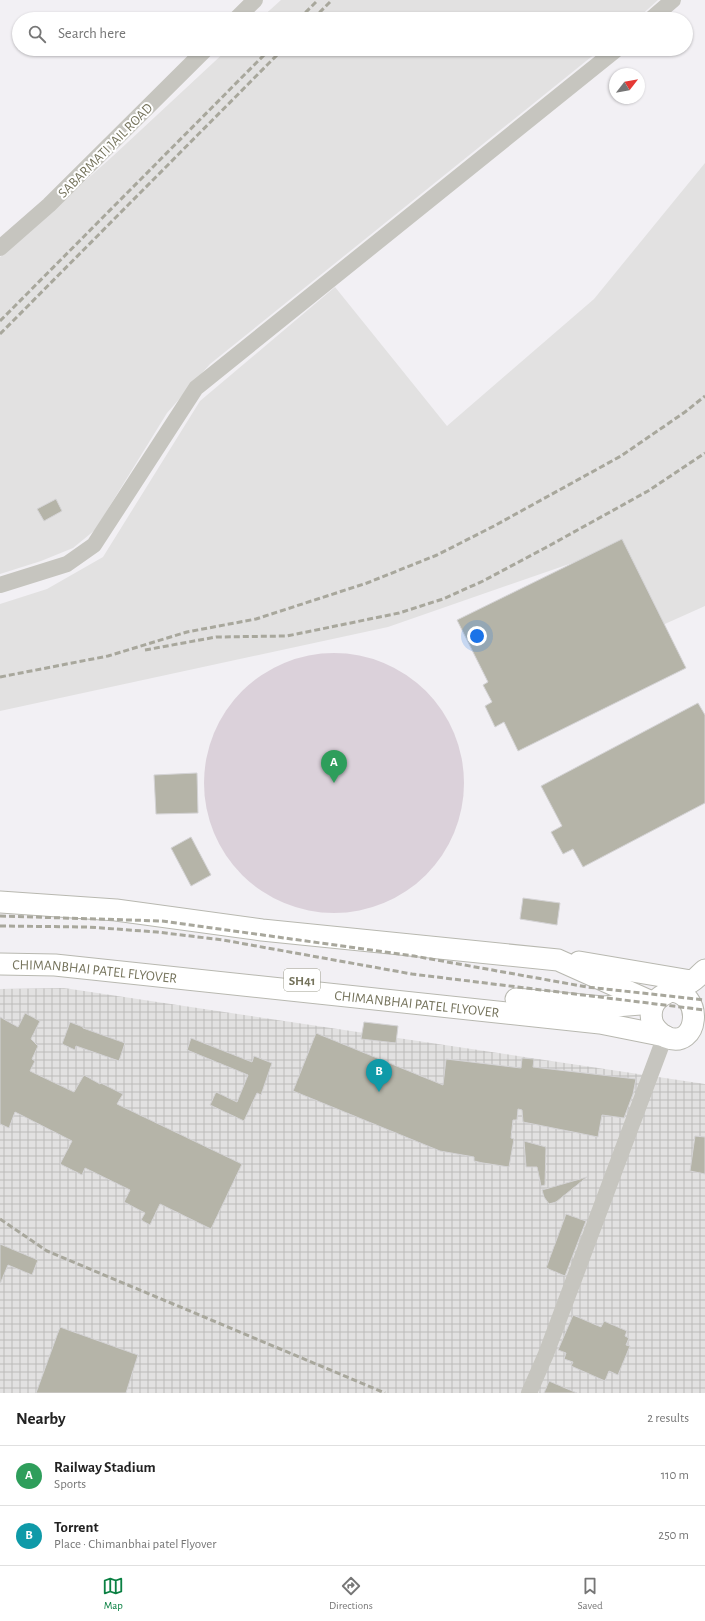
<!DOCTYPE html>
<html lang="en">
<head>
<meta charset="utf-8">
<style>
	body { margin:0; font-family:"Alegreya Sans",sans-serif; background:#f6f6f6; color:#222 }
	.compass { position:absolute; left:609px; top:68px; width:36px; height:36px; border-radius:50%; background:#fff; box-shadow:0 1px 3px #0004; rotate:59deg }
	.you { position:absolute; left:477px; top:636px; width:14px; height:14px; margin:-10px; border:3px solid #fff; border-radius:50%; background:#1a73e8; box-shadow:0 0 0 6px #1a73e833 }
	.badge { display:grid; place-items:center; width:26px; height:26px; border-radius:50%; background:#0b8043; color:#fff; font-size:13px; font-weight:700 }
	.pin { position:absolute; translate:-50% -33px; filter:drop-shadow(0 1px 2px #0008) }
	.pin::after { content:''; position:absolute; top:21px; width:14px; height:12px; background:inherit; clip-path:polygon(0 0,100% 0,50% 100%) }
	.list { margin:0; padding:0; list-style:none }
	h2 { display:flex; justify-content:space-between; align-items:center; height:52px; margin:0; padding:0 16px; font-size:17px }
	h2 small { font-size:13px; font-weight:400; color:#767676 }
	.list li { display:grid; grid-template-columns:26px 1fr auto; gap:12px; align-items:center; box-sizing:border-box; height:60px; padding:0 16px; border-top:1px solid #e0e0e0 }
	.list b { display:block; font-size:15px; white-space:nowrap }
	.list p { margin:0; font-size:13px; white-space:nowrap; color:#767676 }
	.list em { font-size:13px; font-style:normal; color:#767676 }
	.icon { flex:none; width:22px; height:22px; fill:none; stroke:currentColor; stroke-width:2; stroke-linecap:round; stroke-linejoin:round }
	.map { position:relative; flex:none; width:705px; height:1393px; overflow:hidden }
	.search { position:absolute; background:#fff; box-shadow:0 1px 3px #0004; left:12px; right:12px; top:12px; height:44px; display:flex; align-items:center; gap:10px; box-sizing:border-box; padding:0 14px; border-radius:22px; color:#767676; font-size:15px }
	.sheet { height:172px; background:#fff }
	nav { display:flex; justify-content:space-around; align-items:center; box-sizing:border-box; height:56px; border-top:1px solid #e0e0e0; background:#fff; font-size:11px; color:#767676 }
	nav a { display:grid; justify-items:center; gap:2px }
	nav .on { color:#0b8043 }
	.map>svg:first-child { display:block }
	.built { fill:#e2e1e1 }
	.industrial { fill:url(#industrial-grid) }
	.green { fill:#dbd1da }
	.building { fill:#b5b4a8; stroke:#d4d3d5 }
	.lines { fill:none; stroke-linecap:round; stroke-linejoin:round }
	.major-casing { stroke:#b8b8b0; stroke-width:23 }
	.minor { stroke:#c6c5bf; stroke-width:16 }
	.major { stroke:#fff; stroke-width:21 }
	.rail { stroke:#a8a79c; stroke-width:3; stroke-dasharray:6 3; stroke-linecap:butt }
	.labels { text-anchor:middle; stroke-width:4; stroke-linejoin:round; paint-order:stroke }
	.shield { fill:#fff; stroke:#9e9d8d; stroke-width:1 }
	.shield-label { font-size:13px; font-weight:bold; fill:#75735c }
	.street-label { font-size:14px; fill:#75735c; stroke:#fff }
</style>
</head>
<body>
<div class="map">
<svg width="705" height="1393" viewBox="0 0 705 1393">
	<defs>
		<pattern id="industrial-grid" width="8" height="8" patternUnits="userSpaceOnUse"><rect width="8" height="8" fill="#e2e1e1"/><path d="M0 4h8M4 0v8" fill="none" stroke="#bcbbba"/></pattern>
	</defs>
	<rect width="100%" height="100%" fill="#f2f0f4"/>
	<!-- built -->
	<g class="built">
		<path d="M281,0H658L637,19H260Z"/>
		<path d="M228,49H601L210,364L167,413L95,530L73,548L41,561L0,574V257L113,156Z"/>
		<path d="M705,163V606L638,636L601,553L388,627L0,711V604L47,589L103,557L200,401L335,287L447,426L594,299Z"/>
	</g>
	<!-- industrial -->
	<path class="industrial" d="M64,988L705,1084V1393H0V989Z"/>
	<!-- green -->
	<circle class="green" cx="334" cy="783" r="130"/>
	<!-- building -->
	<g class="building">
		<path d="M56,499L62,511L44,521L37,509Z"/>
		<path d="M622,539L686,668L518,751L504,722L495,727L485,706L492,702L483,685L488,682L457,620Z"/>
		<path d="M698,703L705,715V803L583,867L573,849L563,854L551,832L562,826L541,786Z"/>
		<path d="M197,773L198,813L156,814L154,775Z"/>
		<path d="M191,837L211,875L191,886L171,848Z"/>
		<path d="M523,898L560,903L557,925L520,919Z"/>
		<path d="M25,1013L40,1021L31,1039L38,1046L32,1059L35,1061L30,1071L74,1092L84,1075L100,1084L101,1083L123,1094L117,1104L242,1164L211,1229L160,1204L150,1225L141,1220L145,1213L124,1202L130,1190L85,1168L82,1175L60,1164L72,1141L15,1112L9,1128L0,1124V1017L18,1027Z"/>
		<path d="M70,1022L83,1027V1028L125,1043L119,1061L76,1046L75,1050L62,1044Z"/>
		<path d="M364,1022L398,1026L396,1043L361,1039Z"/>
		<path d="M316,1033L443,1085L446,1059L521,1068L522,1058L534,1059L533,1067L636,1079L633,1094L624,1118L602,1115L598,1137L523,1122L522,1110L518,1109L517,1120H513L511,1138L514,1139L509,1167L483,1163L474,1161V1157L440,1151L293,1091Z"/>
		<path d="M191,1038L252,1062L254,1056L272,1063L261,1095L257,1093L244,1121L210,1105L216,1092L237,1102L248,1075L187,1050Z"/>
		<path d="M695,1136L705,1137V1174L690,1171Z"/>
		<path d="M524,1141L546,1147L545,1185L541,1186L537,1167H526Z"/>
		<path d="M587,1177L556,1202L549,1204L544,1197L542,1190Z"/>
		<path d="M566,1214L586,1221L565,1276L546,1268Z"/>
		<path d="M0,1244L38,1260L32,1275L8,1265L0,1284Z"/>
		<path d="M573,1315L601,1327L604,1321L627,1331L625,1336L629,1338L626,1345L630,1346L618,1375L609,1371L605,1381L571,1366L573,1362L564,1359L566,1353L558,1350Z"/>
		<path d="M60,1327L138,1355L126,1393H36Z"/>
		<path d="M549,1381L577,1393H544Z"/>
	</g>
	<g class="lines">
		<!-- major casing -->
		<g class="major-casing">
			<g id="major">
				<path d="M0,902L116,910L262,930L558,960L654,1003"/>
				<path d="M579,962L691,981"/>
				<path id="s1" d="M0,964L55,965L600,1023L665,1036"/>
				<path d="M669,991C705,991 699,1051 666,1037C660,1034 653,1027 652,1021C646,995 674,991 691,982C696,979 700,974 705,970"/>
				<path d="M516,999L603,1007L653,1003"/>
			</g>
		</g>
		<!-- minor -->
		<g class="minor">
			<path d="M236,19L255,0"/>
			<path d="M651,19L673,0"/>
			<path d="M0,248L49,205L206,49"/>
			<path d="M0,585L67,564L94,545L196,388L617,49"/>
			<path d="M529,1393L546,1354L665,1036"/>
		</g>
		<!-- major -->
		<use href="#major" class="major"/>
		<!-- rail -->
		<g class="rail">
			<path d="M299,19L318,0"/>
			<path d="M313,19L332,0"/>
			<path d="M0,321L270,49"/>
			<path d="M0,334L283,49"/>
			<path d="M145,650L216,637L287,636L399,613L443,599L483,581L545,548L648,491L705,453"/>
			<path d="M0,677L108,656L187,632L256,619L367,583L437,555L494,526L621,456L685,412L705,396"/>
			<path d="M0,916L162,921L414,956L587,987L705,1000"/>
			<path d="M0,926L88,927L157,932L223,940L412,974L705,1010"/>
			<path d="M0,1219L47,1251L385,1393"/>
		</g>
	</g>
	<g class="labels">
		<!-- shield labels -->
		<rect class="shield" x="284" y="969" width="36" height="22" rx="3"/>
		<g class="shield-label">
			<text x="302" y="985">SH41</text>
		</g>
		<!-- street labels -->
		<g class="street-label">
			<text transform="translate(105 150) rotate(-45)" y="5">SABARMATI JAIL ROAD</text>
			<text dy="5" stroke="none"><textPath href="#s1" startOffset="95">CHIMANBHAI PATEL FLYOVER</textPath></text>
			<text dy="5" stroke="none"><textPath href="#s1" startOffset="419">CHIMANBHAI PATEL FLYOVER</textPath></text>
		</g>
	</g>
</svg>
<svg class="compass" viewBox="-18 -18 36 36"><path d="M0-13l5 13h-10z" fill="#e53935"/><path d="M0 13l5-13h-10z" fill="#767676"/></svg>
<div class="you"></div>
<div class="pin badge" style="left:334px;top:783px;background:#2e9e5b">A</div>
<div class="pin badge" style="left:379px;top:1092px;background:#0f9aa8">B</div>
<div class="search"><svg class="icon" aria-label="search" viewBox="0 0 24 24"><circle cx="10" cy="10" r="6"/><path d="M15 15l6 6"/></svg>Search here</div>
</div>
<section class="sheet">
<h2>Nearby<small>2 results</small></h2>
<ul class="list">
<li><span class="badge" style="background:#2e9e5b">A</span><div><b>Railway Stadium</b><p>Sports</p></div><em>110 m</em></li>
<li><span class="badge" style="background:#0f9aa8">B</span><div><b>Torrent</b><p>Place · Chimanbhai patel Flyover</p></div><em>250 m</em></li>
</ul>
</section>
<nav>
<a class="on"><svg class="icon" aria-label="map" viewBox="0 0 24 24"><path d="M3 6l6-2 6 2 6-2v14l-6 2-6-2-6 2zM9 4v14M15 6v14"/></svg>Map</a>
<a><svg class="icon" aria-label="directions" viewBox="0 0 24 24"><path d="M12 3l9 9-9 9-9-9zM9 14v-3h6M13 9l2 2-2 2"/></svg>Directions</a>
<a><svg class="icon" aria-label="saved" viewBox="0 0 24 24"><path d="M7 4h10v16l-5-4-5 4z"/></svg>Saved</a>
</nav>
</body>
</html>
